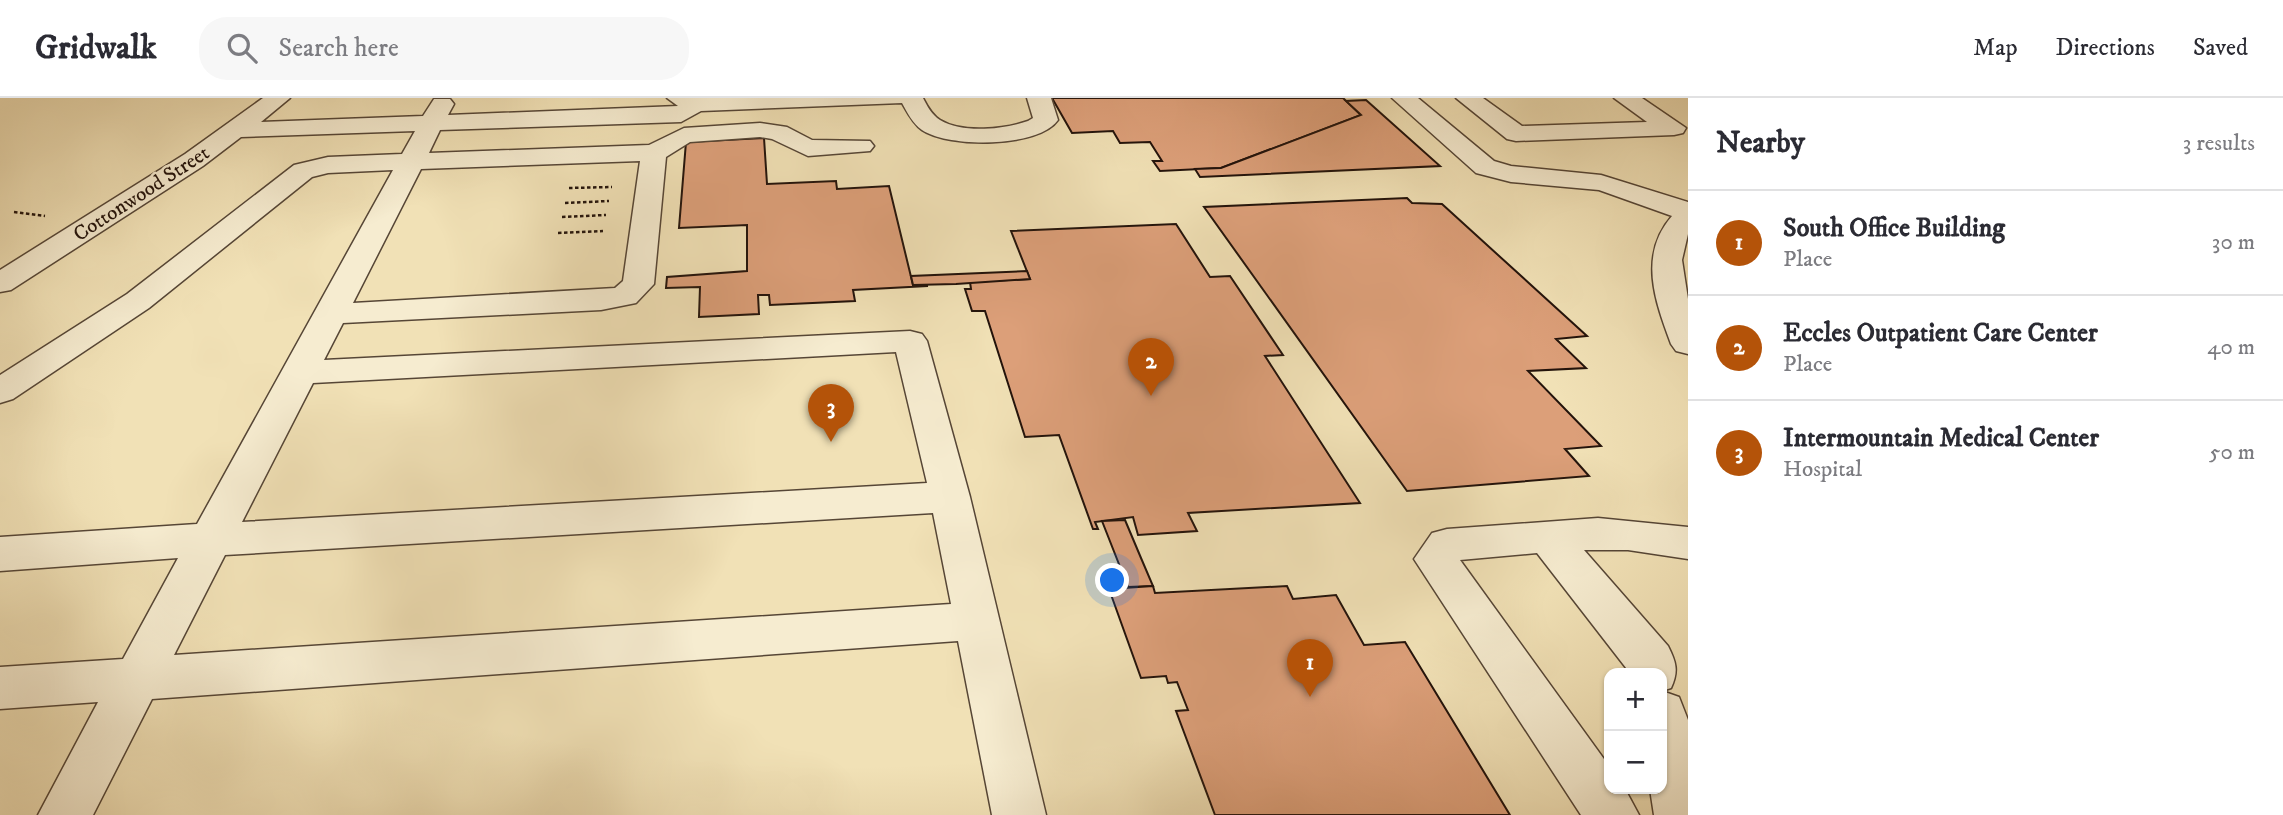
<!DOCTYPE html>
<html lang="en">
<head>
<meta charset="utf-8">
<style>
	body { margin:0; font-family:"IM FELL DW Pica",serif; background:#f7f7f7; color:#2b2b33 }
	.controls { position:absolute; right:21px; bottom:21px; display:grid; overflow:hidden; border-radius:14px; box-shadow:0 2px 5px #0004 }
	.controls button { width:63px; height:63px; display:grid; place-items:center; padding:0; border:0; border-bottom:2px solid #e1e1e2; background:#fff; color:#2b2b33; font:35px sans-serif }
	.you { position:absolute; left:1113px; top:483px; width:24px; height:24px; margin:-18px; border:5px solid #fff; border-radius:50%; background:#1a73e8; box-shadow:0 0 0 10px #1a73e833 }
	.badge { display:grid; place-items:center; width:46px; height:46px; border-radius:50%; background:#b45309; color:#fff; font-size:23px; font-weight:700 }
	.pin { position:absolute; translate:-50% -58px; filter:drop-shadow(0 2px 4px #0008) }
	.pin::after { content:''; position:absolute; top:37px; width:24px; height:21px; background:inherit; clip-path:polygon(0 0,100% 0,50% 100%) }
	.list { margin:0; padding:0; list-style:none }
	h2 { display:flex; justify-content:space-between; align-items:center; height:91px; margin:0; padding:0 28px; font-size:30px }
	h2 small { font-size:23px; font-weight:400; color:#7c7c81 }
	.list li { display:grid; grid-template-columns:46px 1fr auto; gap:21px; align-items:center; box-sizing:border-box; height:105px; padding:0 28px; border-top:2px solid #e1e1e2 }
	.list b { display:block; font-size:26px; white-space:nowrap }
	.list p { margin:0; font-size:23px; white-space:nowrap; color:#7c7c81 }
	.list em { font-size:23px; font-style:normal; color:#7c7c81 }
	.icon { flex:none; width:38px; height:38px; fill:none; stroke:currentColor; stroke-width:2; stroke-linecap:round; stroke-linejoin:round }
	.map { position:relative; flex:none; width:1688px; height:717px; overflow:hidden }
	header { display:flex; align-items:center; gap:42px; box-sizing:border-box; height:98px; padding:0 35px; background:#fff; border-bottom:2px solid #e1e1e2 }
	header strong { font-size:33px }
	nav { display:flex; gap:38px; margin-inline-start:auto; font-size:24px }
	.search { width:490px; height:63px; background:#f7f7f7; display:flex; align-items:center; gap:18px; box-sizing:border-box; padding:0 24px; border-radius:28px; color:#7c7c81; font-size:26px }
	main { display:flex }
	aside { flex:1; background:#fff }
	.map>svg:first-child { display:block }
	.building { fill:#dc9f79; stroke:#23130b; stroke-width:2 }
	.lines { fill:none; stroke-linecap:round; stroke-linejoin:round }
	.minor-casing { stroke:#564636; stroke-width:3 }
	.path { stroke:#23130b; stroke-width:2.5; stroke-dasharray:3.5 2.5; stroke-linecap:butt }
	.minor { fill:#f6ecd0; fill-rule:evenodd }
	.labels { text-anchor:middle; stroke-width:5; stroke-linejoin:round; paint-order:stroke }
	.far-street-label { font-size:21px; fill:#23130b; stroke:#f6ecd0 }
</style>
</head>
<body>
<header>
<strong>Gridwalk</strong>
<div class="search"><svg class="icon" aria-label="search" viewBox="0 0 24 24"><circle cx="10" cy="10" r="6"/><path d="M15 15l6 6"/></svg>Search here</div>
<nav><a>Map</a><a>Directions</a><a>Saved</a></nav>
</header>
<main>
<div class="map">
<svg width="1688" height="717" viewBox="0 0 1688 717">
	<rect width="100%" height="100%" fill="#f1e1b6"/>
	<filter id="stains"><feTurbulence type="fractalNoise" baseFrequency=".00286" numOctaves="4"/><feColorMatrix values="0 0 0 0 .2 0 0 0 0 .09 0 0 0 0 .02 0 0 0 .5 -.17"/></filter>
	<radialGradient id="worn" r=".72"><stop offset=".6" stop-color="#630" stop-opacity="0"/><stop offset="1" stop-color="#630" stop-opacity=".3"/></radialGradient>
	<!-- building -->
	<g class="building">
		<path d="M1052,0H1343L1361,17L1221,70L1160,73L1153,63H1162L1150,44L1120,45L1113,33L1072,35Z"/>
		<path d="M1366,2L1440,68L1200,79L1195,71L1221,70L1361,17L1346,3Z"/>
		<path d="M764,40L767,86L836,83L837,91L889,88L913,187L928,188L853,192L855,203L770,207L769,197H758L759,216L699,219L700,189L666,190L667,179L747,173V127L679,130L686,44Z"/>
		<path d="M1407,100L1412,105L1442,106L1587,238L1556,241L1586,270L1528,273L1601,348L1565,351L1589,378L1407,393L1204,109Z"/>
		<path d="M1176,126L1210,179L1230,178L1283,257L1265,258L1360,405L1188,415L1197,433L1138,437L1133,419L1095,424L1098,431H1093L1059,337L1025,339L985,213H972L965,191H971L970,184L1030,181L1011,133Z"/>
		<path d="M1027,173L1030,181L956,186L913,187L911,178Z"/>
		<path d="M1125,422L1141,460L1153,488L1128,489L1102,423Z"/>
		<path d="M1153,488L1155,495L1287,488L1293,501L1336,497L1364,547L1405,544L1510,717H1215L1176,613L1188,612L1177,584L1168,585L1166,578L1141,580L1109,491Z"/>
	</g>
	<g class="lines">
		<!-- minor casing -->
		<g class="minor-casing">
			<g id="minor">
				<path d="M263,0H290L261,24L423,18L434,1H450L454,6L448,17L678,8L667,0H923C927,8 932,17 940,22C963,36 1004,31 1028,23L1033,20L1027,0H1051L1058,22C1039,50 948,50 922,32C913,26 907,14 902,5L701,13L681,24L440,32L429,55L649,47L684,30L760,25L787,29L812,42L870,43L874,48L870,53L808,58L772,41L760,39L690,44L666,59L654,186L636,205L601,212L343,225L324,262L910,233L922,236L927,243L970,399L1046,717H992L958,543L152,601L93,717H38L98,604L0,611V569L123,561L178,460L0,473V439L197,426L393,72L328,75L312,79L149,210L13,301L0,305V277L127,196L294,67L328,59L402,56L415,33L241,39L203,68L11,192L0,194V172L185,56ZM640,63L623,183L615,190L353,205L421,71ZM896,254L927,385L242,424L313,285ZM933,415L951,506L174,557L225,457Z"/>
				<path d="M1392,0H1418L1494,63L1511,68L1601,77L1688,104V136L1682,162L1688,201V256L1676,253L1671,246C1655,203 1638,157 1672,118L1599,92L1511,84L1476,75Z"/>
				<path d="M1456,0H1483L1522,28L1647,24L1614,0H1642L1686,30L1683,35L1674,37L1516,43L1507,41Z"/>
				<path d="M1598,420L1688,429V461L1628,452H1584L1668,548C1676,564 1679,573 1671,590L1662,593L1679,599L1688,622V717H1654L1650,691H1662V575H1630L1537,455L1460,462L1609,668V691H1625L1639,717H1581L1414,461L1432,435L1447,431Z"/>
			</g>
		</g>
		<!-- path -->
		<g class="path">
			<path d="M569,90L612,89"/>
			<path d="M565,105L609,103"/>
			<path d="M14,114L45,118"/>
			<path d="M562,119L606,117"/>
			<path d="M558,135L603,133"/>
		</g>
		<!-- minor -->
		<use href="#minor" class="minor"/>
	</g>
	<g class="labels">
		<!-- far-street labels -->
		<g class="far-street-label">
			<text transform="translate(141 95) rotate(-33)" y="7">Cottonwood Street</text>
		</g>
	</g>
	<rect width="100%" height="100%" filter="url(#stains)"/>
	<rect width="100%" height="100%" fill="url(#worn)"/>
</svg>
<div class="controls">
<button>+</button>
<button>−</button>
</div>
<div class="you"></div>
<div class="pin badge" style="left:1310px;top:599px">1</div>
<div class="pin badge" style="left:1151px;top:298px">2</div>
<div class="pin badge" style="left:831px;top:344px">3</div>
</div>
<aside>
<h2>Nearby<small>3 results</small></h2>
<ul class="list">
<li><span class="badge">1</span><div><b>South Office Building</b><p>Place</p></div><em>30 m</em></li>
<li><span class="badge">2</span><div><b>Eccles Outpatient Care Center</b><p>Place</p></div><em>40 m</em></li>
<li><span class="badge">3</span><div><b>Intermountain Medical Center</b><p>Hospital</p></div><em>50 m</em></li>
</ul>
</aside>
</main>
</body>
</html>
